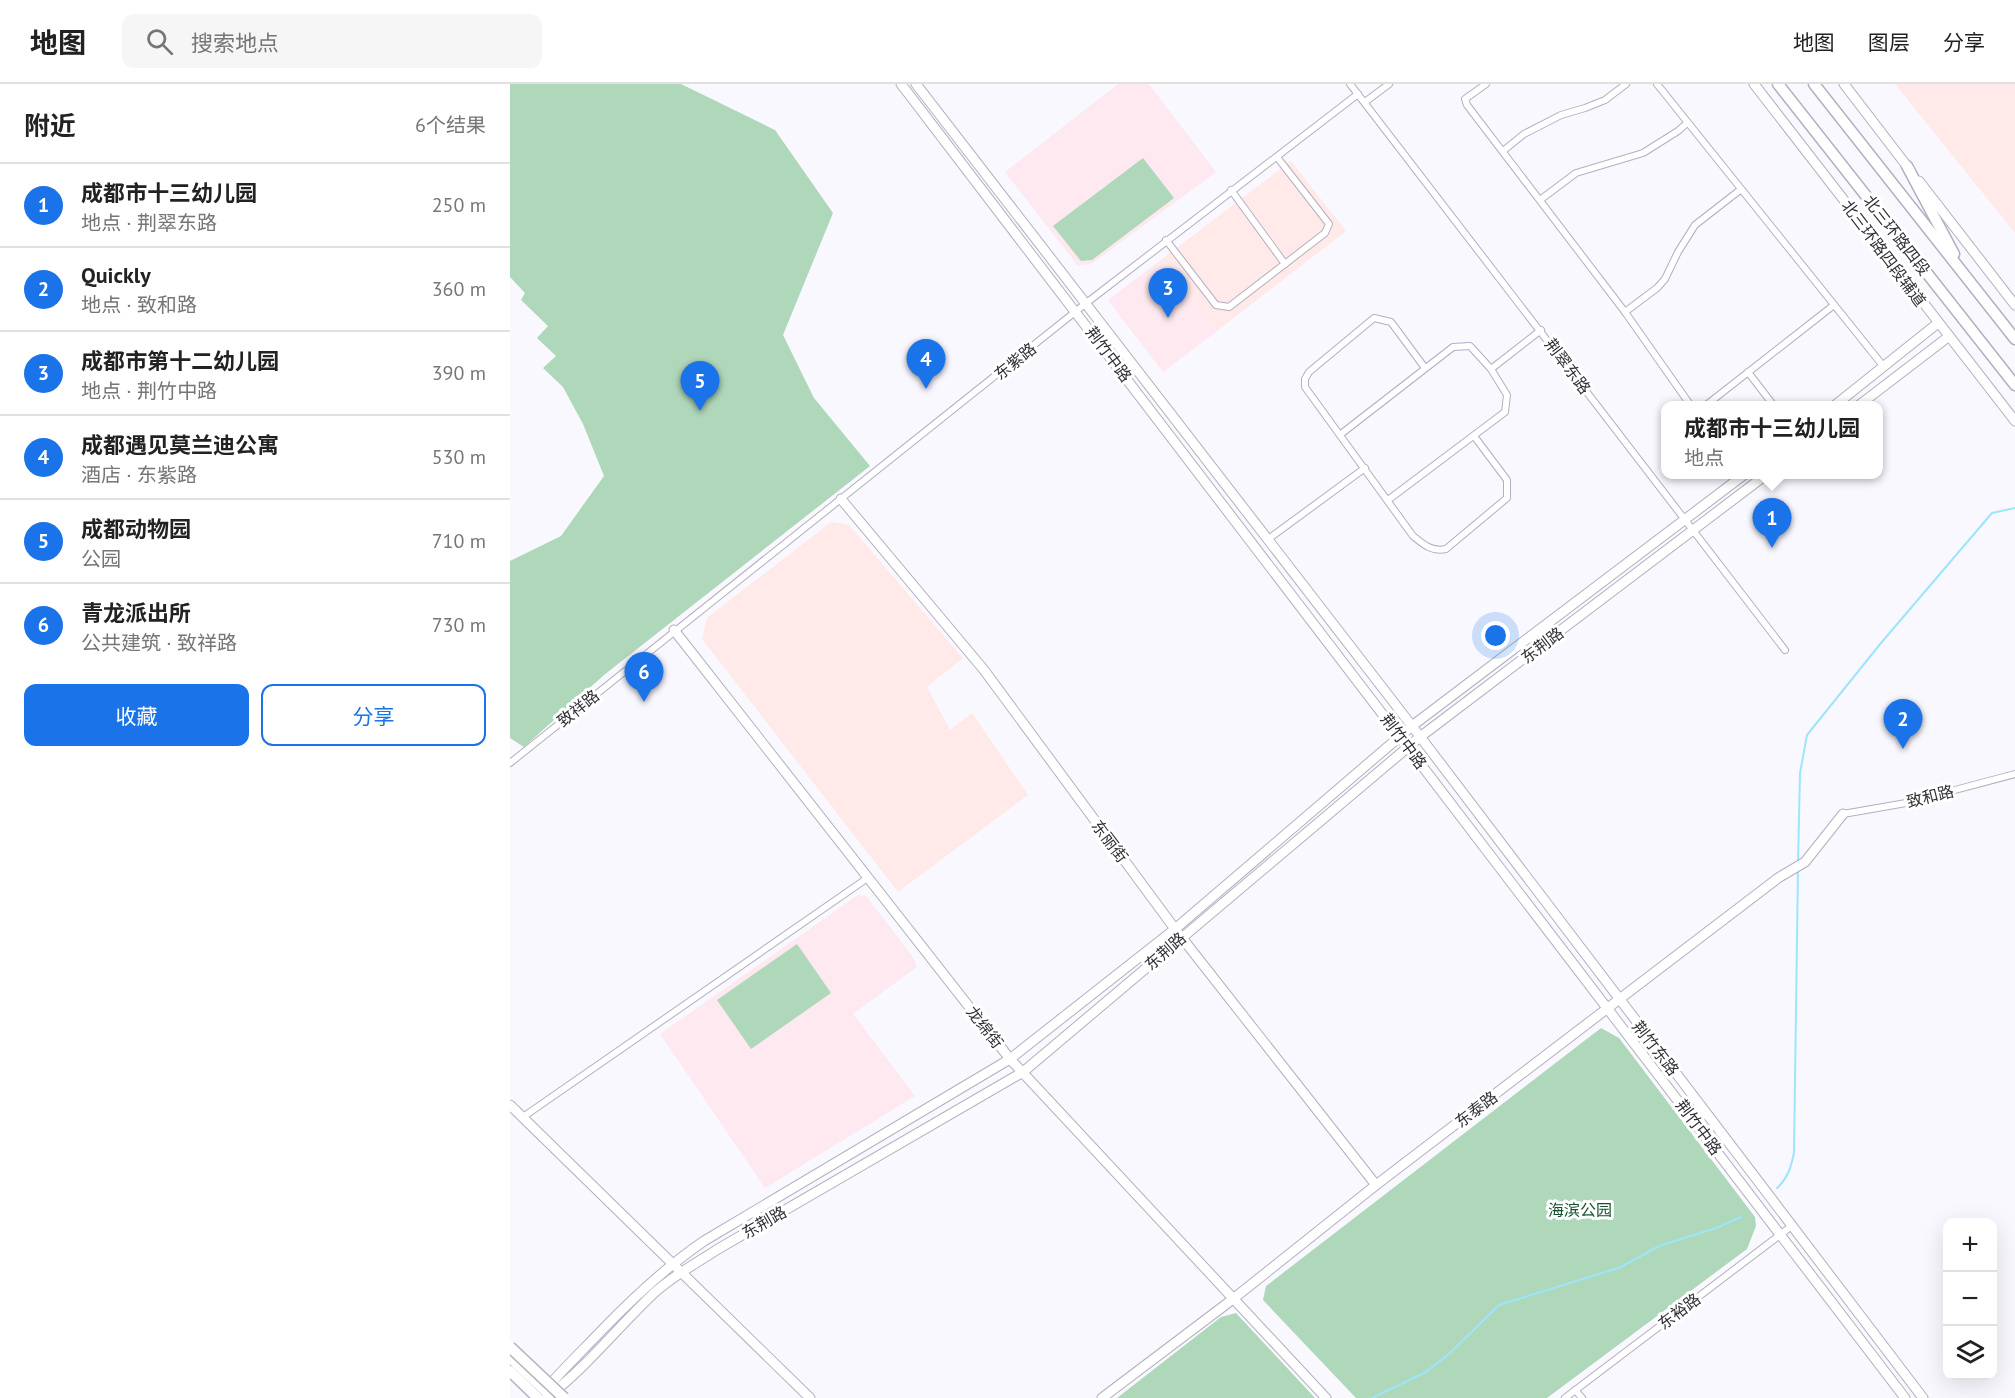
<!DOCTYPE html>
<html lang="zh">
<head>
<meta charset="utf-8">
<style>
	body { margin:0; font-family:"PT Sans","Noto Sans SC",sans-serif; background:#f6f6f6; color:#222 }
	.controls { position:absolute; right:18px; bottom:18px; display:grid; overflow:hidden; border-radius:12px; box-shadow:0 6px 24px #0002 }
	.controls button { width:54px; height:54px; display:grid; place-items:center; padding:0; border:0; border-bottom:2px solid #e0e0e0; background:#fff; color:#222; font:30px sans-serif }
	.you { position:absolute; left:986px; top:552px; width:21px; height:21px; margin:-15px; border:4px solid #fff; border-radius:50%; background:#1a73e8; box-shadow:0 0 0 9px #1a73e833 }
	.badge { display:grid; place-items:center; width:39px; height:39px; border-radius:50%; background:#1a73e8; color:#fff; font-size:20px; font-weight:700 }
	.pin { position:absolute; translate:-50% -50px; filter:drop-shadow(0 2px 3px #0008) }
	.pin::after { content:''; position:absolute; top:32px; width:21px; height:18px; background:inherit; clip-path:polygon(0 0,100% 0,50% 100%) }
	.popup { position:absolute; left:1151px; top:317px; width:222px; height:78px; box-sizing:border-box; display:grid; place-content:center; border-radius:12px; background:#fff; filter:drop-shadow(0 2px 4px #0005); font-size:20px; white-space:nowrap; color:#767676 }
	.popup b { font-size:22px; color:#222 }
	.popup::after { content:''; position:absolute; left:50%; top:100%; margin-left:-12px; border:12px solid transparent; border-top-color:#fff }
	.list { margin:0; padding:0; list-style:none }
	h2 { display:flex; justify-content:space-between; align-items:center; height:78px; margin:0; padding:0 24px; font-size:26px }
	h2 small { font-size:20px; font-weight:400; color:#767676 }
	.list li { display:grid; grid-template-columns:39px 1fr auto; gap:18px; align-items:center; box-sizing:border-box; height:84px; padding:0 24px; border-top:2px solid #e0e0e0 }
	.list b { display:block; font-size:22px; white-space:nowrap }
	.list p { margin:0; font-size:20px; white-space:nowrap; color:#767676 }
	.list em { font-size:20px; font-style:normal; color:#767676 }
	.actions { display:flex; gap:12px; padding:18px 24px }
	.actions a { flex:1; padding:14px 0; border:2px solid #1a73e8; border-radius:12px; text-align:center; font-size:21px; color:#1a73e8 }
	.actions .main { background:#1a73e8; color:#fff }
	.icon { flex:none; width:33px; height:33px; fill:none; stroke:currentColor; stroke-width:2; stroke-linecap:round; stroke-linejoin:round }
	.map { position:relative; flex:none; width:1505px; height:1314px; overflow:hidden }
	header { display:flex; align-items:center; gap:36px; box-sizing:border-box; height:84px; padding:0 30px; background:#fff; border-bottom:2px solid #e0e0e0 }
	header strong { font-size:28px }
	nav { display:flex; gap:33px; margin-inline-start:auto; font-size:21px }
	.search { width:420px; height:54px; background:#f6f6f6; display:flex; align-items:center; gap:15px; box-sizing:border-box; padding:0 21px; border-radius:12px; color:#767676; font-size:22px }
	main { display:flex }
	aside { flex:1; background:#fff }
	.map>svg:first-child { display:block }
	.commercial { fill:#ffe9e9 }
	.education { fill:#fde9ef }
	.green { fill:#afd7b9 }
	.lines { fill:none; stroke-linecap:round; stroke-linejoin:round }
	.stream { stroke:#9de5fc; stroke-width:2 }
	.street-casing { stroke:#b3afc1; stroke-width:8 }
	.secondary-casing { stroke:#b3afc1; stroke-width:11 }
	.highway-casing { stroke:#b3afc1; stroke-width:13 }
	.street { stroke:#fff; stroke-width:6 }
	.secondary { stroke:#fff; stroke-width:9 }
	.highway { stroke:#fff; stroke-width:10 }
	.highway-bridge-casing { stroke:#b3afc1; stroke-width:13; stroke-linecap:butt }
	.highway-bridge { stroke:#fff; stroke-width:10 }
	.labels { text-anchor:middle; stroke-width:6; stroke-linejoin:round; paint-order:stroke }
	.street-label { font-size:16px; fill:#313037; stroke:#fff }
	.park-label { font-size:16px; fill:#14502c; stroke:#fff }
</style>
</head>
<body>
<header>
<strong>地图</strong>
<div class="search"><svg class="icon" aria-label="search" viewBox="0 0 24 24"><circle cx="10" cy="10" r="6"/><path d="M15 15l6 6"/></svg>搜索地点</div>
<nav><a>地图</a><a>图层</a><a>分享</a></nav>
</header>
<main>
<aside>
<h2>附近<small>6个结果</small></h2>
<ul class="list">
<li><span class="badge">1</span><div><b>成都市十三幼儿园</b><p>地点 · 荆翠东路</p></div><em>250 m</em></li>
<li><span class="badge">2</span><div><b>Quickly</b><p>地点 · 致和路</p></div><em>360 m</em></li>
<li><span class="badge">3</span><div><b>成都市第十二幼儿园</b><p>地点 · 荆竹中路</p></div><em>390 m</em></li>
<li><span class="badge">4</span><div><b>成都遇见莫兰迪公寓</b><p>酒店 · 东紫路</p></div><em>530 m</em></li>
<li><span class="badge">5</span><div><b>成都动物园</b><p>公园</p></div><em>710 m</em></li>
<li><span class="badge">6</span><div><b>青龙派出所</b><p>公共建筑 · 致祥路</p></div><em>730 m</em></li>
</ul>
<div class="actions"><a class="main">收藏</a><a>分享</a></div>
</aside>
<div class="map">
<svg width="1505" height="1314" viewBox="0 0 1505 1314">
	<rect width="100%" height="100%" fill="#f9f8ff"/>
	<!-- commercial -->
	<g class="commercial">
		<path d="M1385,0H1505V149Z"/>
		<path d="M781,77L836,147L707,247L652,175Z"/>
		<path d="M321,438L339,441L453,574L417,603L440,646L462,629L518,711L388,808L192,555L197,534Z"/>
	</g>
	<!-- education -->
	<g class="education">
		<path d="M608,0H639L706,88L583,179L568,182L495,88Z"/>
		<path d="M652,175L707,247L653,288L598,216Z"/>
		<path d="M348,811L356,812L403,873L407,883L343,930L405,1012L255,1104L150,950Z"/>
	</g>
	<!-- green -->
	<g class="green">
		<path d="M0,0H171L265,46L323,129L273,251L304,314L360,382L94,591L14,663L0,654V477L51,452L94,392L73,340L53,303L33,284L46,272L27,254L38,242L11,216L15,209L0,193Z"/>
		<path d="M633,74L664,114L582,176L571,177L543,142Z"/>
		<path d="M287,860L321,909L241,965L207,916Z"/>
		<path d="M1091,944L1109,954L1245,1133L1246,1142L1237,1165L1037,1314H846L753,1216L756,1202Z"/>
		<path d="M726,1229L805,1314H607L711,1233Z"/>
	</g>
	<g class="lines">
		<!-- stream -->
		<g class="stream">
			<path d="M1288,779L1290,689L1297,651L1371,559L1482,429L1505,424"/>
			<path d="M1267,1104C1278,1094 1281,1083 1284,1069L1288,785"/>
			<path d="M862,1314L916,1288L939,1270L989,1221L1111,1183L1149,1162L1206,1144L1231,1133"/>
		</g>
		<!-- street casing -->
		<g class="street-casing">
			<g id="street">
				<path d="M840,0L1275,566"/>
				<path d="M976,0L955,15L957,21L1115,228L1181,322"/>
				<path d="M1147,0L1374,283"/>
				<path d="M855,18L879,0"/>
				<path d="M993,67L1014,50L1051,31L1075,24L1095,16L1116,0"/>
				<path d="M721,106L775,180"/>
				<path d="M1030,116L1066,89L1133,69L1168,47L1177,39"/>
				<path d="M656,156L706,221L719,223L815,149L819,140L767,73"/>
				<path d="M1115,228L1147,204L1155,195L1168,168L1185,141L1230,106"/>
				<path d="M915,284L881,238L864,234L799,288L795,295V303L903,452C914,461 922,468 936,465L997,414V396L964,352"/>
				<path d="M981,285L1031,246"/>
				<path d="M1238,288L1264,322"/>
				<path d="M1195,322L1324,221"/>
				<path d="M831,350L943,263L960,262L981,285L997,311L995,328L878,416"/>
				<path d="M757,456L855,384"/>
				<path d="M0,679L575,220L848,10"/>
				<path d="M1333,730L1396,719L1505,690"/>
				<path d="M13,1033L359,793"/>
				<path d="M1065,1306L1072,1314"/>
				<path d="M1055,1314L1283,1141"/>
			</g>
		</g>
		<!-- secondary casing -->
		<g class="secondary-casing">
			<g id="secondary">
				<path d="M391,0L1395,1314"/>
				<path d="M406,0L902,642L1413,1314"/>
				<path d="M1244,0L1505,337"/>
				<path d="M1334,0L1400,86"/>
				<path d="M1409,97L1505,221"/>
				<path d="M1324,322L1428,239"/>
				<path d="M1348,322L1438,253"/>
				<path d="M331,415L474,586L665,845L866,1101"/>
				<path d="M164,546L500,975L816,1314"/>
				<path d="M0,1021L300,1314"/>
				<path d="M0,1274L38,1310"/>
				<path d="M36,1305C54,1284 74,1265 93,1245C125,1212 156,1183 194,1157L500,975L665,845L902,642L1235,390"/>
				<path d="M36,1314C76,1284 107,1244 143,1210C162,1192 187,1179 208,1165L513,988L910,653L1257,390"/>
				<path d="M592,1314L723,1215L866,1101L1268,794L1295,778L1333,730"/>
			</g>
		</g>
		<!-- highway casing -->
		<g class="highway-casing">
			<g id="highway">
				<path d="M1268,0L1505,301"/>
				<path d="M1304,0L1505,255"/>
				<path d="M1397,82L1444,170"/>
				<path d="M0,1287L28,1314"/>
			</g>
		</g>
		<!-- street -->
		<use href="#street" class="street"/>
		<!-- secondary -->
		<use href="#secondary" class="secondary"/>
		<!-- highway -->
		<use href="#highway" class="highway"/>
		<!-- highway-bridge casing -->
		<g class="highway-bridge-casing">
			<path id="highway-bridge" d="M0,1263L54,1314"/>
		</g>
		<!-- highway-bridge -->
		<use href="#highway-bridge" class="highway-bridge"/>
	</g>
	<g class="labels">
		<!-- street labels -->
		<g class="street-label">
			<text transform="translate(1387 151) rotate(52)" y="6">北三环路四段</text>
			<text transform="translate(1374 169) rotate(53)" y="6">北三环路四段辅道</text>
			<text transform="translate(599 270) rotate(53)" y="6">荆竹中路</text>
			<text transform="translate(505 277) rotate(-39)" y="6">东紫路</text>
			<text transform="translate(1058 282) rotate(53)" y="6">荆翠东路</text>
			<text transform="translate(1032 561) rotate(-37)" y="6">东荆路</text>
			<text transform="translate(68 624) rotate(-39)" y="6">致祥路</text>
			<text transform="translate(894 657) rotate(53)" y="6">荆竹中路</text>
			<text transform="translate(1420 712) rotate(-14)" y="6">致和路</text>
			<text transform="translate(600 757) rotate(53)" y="6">东丽街</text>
			<text transform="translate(655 867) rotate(-41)" y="6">东荆路</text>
			<text transform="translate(475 943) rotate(52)" y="6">龙绵街</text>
			<text transform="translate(1146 964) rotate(52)" y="6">荆竹东路</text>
			<text transform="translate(966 1025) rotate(-37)" y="6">东泰路</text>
			<text transform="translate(1189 1043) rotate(53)" y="6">荆竹中路</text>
			<text transform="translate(254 1138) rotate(-30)" y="6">东荆路</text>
			<text transform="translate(1169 1227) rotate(-37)" y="6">东裕路</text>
		</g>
		<!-- park labels -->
		<g class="park-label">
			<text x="1070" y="1132">海滨公园</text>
		</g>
	</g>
</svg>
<div class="controls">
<button>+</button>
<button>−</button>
<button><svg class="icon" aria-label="layers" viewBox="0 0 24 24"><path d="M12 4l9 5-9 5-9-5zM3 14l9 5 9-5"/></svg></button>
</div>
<div class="you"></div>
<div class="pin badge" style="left:1262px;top:464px">1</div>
<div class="popup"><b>成都市十三幼儿园</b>地点</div>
<div class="pin badge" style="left:1393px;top:665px">2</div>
<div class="pin badge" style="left:658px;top:234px">3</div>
<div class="pin badge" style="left:416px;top:305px">4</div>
<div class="pin badge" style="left:190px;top:327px">5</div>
<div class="pin badge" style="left:134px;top:618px">6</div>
</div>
</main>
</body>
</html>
